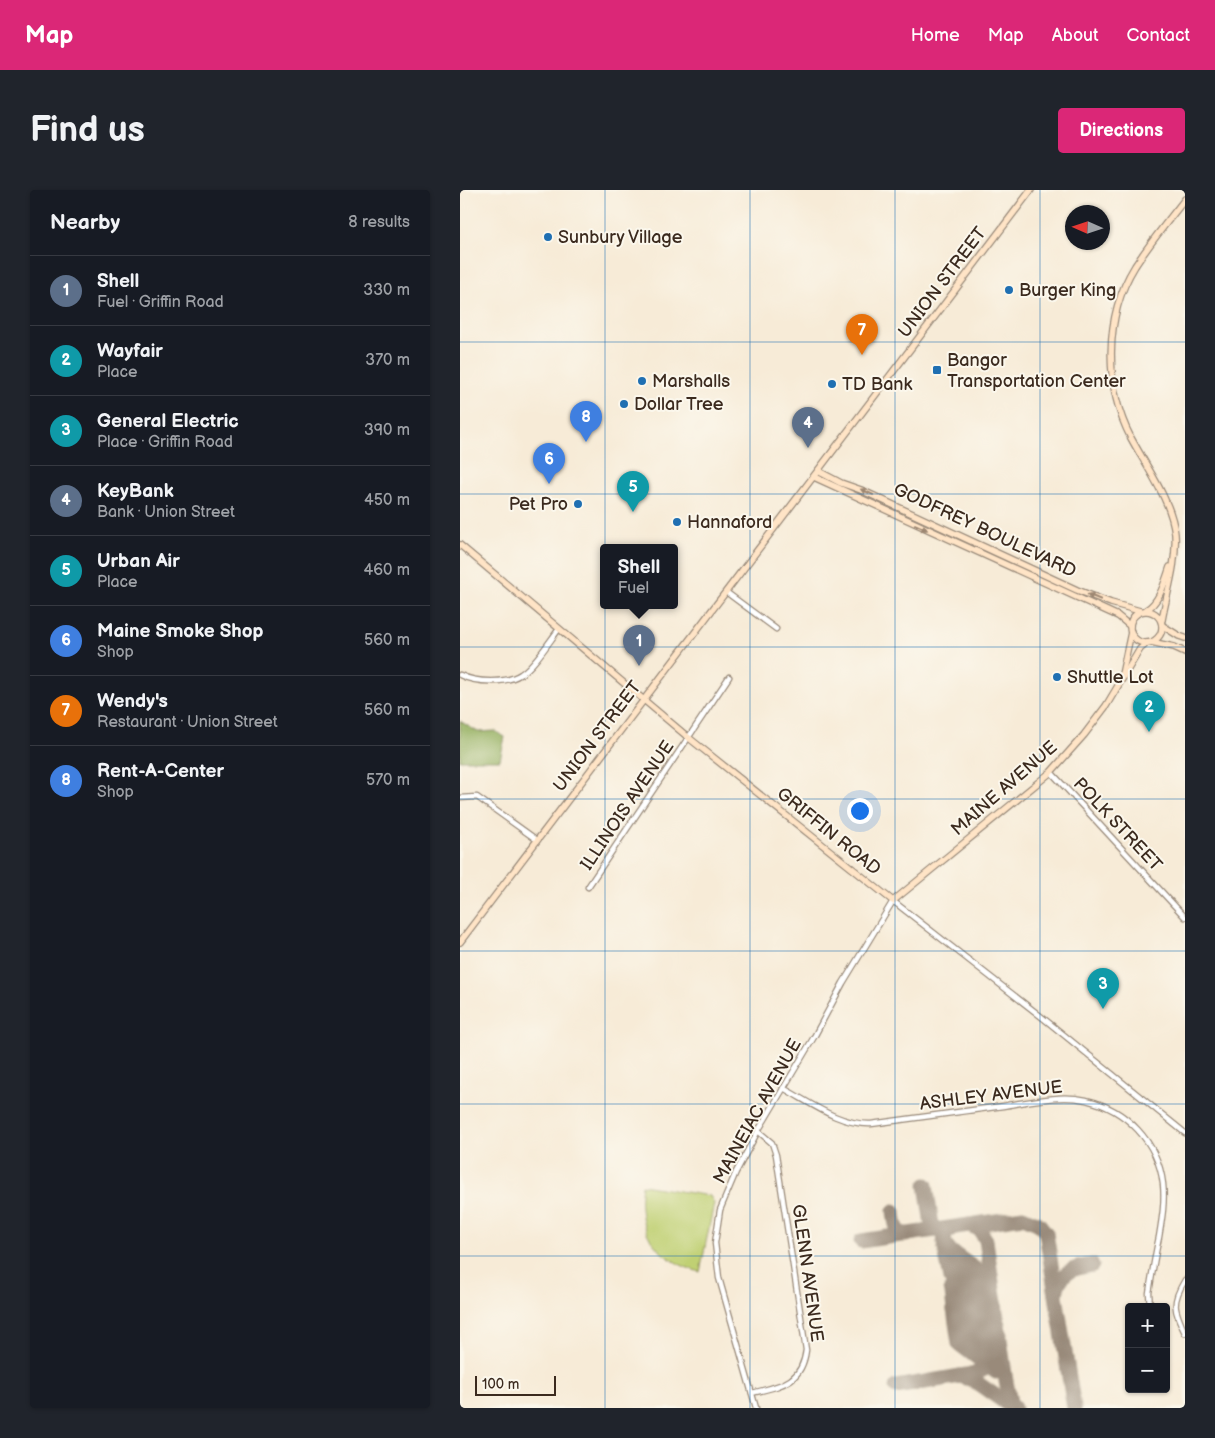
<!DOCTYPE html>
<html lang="en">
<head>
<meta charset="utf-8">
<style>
	body { margin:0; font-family:"Balsamiq Sans",sans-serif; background:#20242c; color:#f1f3f6 }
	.controls { position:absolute; right:15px; bottom:15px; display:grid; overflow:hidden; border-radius:5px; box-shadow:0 1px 4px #0004 }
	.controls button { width:45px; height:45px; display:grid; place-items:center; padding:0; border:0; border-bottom:1px solid #363941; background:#171b24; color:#f1f3f6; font:25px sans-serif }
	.compass { position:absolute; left:605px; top:15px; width:45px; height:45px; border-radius:50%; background:#171b24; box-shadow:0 1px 4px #0004; rotate:273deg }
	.scale { position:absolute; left:15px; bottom:12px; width:81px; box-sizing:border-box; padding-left:5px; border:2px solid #3b2a1e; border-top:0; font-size:14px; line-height:18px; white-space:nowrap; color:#3b2a1e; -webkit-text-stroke:4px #fbf7ec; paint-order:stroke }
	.you { position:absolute; left:399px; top:620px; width:18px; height:18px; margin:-12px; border:4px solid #fff; border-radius:50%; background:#1a73e8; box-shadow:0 0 0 8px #1a73e833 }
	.badge { display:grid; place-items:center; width:32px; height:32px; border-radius:50%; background:#db2777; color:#fff; font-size:16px; font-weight:700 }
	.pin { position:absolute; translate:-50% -41px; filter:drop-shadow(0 1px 2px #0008) }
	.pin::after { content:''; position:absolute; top:26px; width:18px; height:15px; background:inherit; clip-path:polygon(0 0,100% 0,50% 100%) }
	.popup { position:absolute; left:140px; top:354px; width:78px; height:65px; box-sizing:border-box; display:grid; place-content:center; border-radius:5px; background:#171b24; filter:drop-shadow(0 1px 4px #0005); font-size:16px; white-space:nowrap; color:#9ea1a6 }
	.popup b { font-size:19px; color:#f1f3f6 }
	.popup::after { content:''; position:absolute; left:50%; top:100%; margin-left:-10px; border:10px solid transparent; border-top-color:#171b24 }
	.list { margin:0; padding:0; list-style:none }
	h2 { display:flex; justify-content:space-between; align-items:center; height:65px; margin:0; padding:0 20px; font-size:21px }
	h2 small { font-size:16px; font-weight:400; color:#9ea1a6 }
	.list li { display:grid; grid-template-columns:32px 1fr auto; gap:15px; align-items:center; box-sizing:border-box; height:70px; padding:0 20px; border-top:1px solid #363941 }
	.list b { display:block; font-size:19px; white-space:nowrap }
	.list p { margin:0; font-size:16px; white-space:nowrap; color:#9ea1a6 }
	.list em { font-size:16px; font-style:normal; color:#9ea1a6 }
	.map { position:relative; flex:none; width:725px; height:1218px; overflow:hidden; border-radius:5px }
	header { display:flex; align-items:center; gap:30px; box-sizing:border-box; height:70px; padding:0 25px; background:#db2777; color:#fff }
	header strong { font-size:24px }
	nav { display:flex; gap:28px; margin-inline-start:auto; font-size:18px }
	.intro { display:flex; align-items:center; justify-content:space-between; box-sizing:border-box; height:120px; padding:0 30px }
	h1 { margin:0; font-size:35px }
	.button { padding:12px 22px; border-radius:5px; background:#db2777; color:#fff; font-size:18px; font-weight:700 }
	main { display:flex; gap:30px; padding:0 30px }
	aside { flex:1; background:#171b24; border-radius:5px; box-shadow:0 1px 4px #0004 }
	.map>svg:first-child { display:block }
	.green { fill:#c0d073; stroke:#7e7d48 }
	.forest { fill:#98b265; stroke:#6a6e42 }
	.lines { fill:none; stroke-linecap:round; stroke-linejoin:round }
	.taxiway { stroke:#998a7a; stroke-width:15 }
	.street-casing { stroke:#998a7a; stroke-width:7 }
	.secondary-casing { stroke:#998a7a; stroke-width:8 }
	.street { stroke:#fff; stroke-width:4.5 }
	.secondary { stroke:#ffe4c6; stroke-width:5.5 }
	.oneway { fill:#9d8772 }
	.grid { fill:none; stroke:#1f6fb2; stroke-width:1; stroke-opacity:0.55 }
	.poi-dot { fill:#1f6fb2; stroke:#fbf7ec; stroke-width:2 }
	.labels { text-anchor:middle; stroke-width:4; stroke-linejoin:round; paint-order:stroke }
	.poi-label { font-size:18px; fill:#3b2a1e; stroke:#fbf7ec; text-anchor:start }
	.street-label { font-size:18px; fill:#3b2a1e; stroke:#fbf7ec }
</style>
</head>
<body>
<header>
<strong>Map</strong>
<nav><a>Home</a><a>Map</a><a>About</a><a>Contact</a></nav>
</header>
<div class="intro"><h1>Find us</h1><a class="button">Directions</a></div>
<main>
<aside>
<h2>Nearby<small>8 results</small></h2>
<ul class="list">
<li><span class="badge" style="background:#5c6f8a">1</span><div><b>Shell</b><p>Fuel · Griffin Road</p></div><em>330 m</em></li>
<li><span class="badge" style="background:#0f9aa8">2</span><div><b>Wayfair</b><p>Place</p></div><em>370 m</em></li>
<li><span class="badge" style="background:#0f9aa8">3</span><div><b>General Electric</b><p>Place · Griffin Road</p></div><em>390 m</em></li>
<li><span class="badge" style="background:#5c6f8a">4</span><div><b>KeyBank</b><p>Bank · Union Street</p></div><em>450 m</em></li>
<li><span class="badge" style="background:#0f9aa8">5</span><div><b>Urban Air</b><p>Place</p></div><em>460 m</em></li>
<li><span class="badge" style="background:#3f7fe0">6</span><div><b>Maine Smoke Shop</b><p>Shop</p></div><em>560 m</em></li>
<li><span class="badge" style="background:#e8710a">7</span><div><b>Wendy's</b><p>Restaurant · Union Street</p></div><em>560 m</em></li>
<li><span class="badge" style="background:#3f7fe0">8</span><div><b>Rent-A-Center</b><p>Shop</p></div><em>570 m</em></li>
</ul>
</aside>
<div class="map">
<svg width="725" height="1218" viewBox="0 0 725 1218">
	<rect width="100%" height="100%" fill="#fbf7ec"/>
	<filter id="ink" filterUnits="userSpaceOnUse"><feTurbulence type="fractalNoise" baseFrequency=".02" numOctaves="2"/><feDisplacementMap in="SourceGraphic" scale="10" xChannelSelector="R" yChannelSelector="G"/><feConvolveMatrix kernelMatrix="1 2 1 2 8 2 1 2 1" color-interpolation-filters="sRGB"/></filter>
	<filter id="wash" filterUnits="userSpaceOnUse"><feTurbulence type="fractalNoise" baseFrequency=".0096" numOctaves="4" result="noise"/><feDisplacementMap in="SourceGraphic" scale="20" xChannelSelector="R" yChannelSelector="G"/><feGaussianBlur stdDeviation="1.12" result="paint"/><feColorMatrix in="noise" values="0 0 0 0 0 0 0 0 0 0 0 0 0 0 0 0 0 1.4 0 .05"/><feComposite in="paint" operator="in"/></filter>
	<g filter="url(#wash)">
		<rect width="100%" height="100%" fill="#f7ebd7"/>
		<!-- green -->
		<path class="green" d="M182,995L250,1006L254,1013L240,1082C208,1073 183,1054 181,1018C180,1011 181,1002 182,995Z"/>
		<!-- forest -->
		<path class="forest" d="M0,531L18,542L35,541L45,547L40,570H0Z"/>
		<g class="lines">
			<!-- taxiway -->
			<g class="taxiway">
				<path d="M466,995L472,1035L475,1040"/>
				<path d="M434,1021C435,1031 435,1042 446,1045"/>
				<path d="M509,1035L519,1039L526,1050L546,1191L550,1212L554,1218"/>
				<path d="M492,1038C483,1044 482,1051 489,1060L528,1088L532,1095"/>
				<path d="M401,1051L563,1027L579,1034L586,1043L614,1218"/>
				<path d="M484,1053L487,1070L489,1074L530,1105L535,1111"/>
				<path d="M487,1070L491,1089L535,1124L537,1128"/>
				<path d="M491,1099L494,1106L533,1136L540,1144"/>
				<path d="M492,1103L494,1120L497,1124L541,1156C532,1179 524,1182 500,1186"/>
				<path d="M596,1104C599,1082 612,1078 632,1075"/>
				<path d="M494,1120L499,1154L536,1182"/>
				<path d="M497,1138L537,1167L543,1174"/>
				<path d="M436,1197L500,1186L513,1190L553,1218"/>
			</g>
		</g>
	</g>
	<g filter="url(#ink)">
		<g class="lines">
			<!-- street casing -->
			<g class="street-casing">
				<g id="street">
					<path d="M266,402L316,439"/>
					<path d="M0,485C16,493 46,494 61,484C74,476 89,452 99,439"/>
					<path d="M591,582L725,727"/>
					<path d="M0,608L17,607L77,650"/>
					<path d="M128,697L269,487"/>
					<path d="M323,898C351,913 379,935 411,934C455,928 499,922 543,916C569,912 599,904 626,910C666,919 698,952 703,994C705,1012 702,1029 699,1047C695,1065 692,1084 689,1103L690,1117"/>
					<path d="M725,1090C711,1113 714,1119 725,1143"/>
					<path d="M292,1203C319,1196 342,1194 346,1160L316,965L312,953L298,941"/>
					<path d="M296,1218L259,1088L255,1053L260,1020L276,982L298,941L354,847L383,793L433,711L583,828L725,943"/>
				</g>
			</g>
			<!-- secondary casing -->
			<g class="secondary-casing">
				<g id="secondary">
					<path d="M358,281L381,293L401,300L617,400L651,413L680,421"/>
					<path d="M354,287L658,426L670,436"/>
					<path d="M0,355L229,548L433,711L591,582L624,545L646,516L680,459L687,453"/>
					<path d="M686,420C700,412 705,391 710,377"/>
					<circle cx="686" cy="437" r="16"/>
					<path d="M702,430C707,402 717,373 715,344C712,312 686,276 671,248C644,196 644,126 675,76C690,53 708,31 725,9"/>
					<path d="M703,436L719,446L725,448"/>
					<path d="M691,452L714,457L725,462"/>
					<path d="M661,489L671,442"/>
					<path d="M0,752L571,0"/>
				</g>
			</g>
			<!-- street -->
			<use href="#street" class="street"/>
			<!-- secondary -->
			<use href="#secondary" class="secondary"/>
		</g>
		<!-- one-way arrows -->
		<defs><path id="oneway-solid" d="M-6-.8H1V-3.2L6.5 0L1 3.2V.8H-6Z" transform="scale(1.25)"/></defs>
		<g class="oneway">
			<use href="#oneway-solid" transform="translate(407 302) rotate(-156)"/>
			<use href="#oneway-solid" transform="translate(461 337) rotate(25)"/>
			<use href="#oneway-solid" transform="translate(634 407) rotate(-158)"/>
		</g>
	</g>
	<!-- grid -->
	<path class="grid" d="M145,0V1218M290,0V1218M435,0V1218M580,0V1218M0,152H725M0,304H725M0,457H725M0,609H725M0,761H725M0,914H725M0,1066H725"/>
	<!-- markers -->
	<g class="poi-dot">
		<circle cx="88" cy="47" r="5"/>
		<circle cx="549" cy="100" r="5"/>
		<rect x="472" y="175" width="10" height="10" rx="2.5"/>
		<circle cx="182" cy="191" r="5"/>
		<circle cx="372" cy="194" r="5"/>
		<circle cx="164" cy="214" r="5"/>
		<circle cx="118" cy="314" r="5"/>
		<circle cx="217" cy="332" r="5"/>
		<circle cx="597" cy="487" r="5"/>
	</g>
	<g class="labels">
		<!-- poi labels -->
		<g class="poi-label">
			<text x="98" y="53">Sunbury Village</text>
			<text x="559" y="106">Burger King</text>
			<text x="487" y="176">Bangor<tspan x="487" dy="21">Transportation Center</tspan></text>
			<text x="192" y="197">Marshalls</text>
			<text x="382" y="200">TD Bank</text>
			<text x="174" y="220">Dollar Tree</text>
			<text x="108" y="320" text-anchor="end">Pet Pro</text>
			<text x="227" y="338">Hannaford</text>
			<text x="607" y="493">Shuttle Lot</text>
		</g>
		<!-- street labels -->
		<g class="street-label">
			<text transform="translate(482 92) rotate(-53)" y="6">UNION STREET</text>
			<text transform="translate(525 340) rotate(25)" y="6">GODFREY BOULEVARD</text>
			<text transform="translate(137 546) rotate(-53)" y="6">UNION STREET</text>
			<text transform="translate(544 598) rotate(-41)" y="6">MAINE AVENUE</text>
			<text transform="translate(167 615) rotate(-56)" y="6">ILLINOIS AVENUE</text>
			<text transform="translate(658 634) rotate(47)" y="6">POLK STREET</text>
			<text transform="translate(369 641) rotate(39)" y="6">GRIFFIN ROAD</text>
			<text transform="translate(531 905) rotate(-7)" y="6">ASHLEY AVENUE</text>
			<text transform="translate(297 921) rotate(-61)" y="6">MAINEIAC AVENUE</text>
			<text transform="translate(348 1083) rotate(82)" y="6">GLENN AVENUE</text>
		</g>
	</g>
</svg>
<div class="controls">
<button>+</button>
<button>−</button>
</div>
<svg class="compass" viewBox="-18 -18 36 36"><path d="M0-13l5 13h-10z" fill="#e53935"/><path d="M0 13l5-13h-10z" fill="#9ea1a6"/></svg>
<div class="scale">100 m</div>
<div class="you"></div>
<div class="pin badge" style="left:179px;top:476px;background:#5c6f8a">1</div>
<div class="popup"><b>Shell</b>Fuel</div>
<div class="pin badge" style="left:689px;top:542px;background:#0f9aa8">2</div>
<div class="pin badge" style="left:643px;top:819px;background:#0f9aa8">3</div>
<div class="pin badge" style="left:348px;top:258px;background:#5c6f8a">4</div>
<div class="pin badge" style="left:173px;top:322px;background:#0f9aa8">5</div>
<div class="pin badge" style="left:89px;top:294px;background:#3f7fe0">6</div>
<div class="pin badge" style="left:402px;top:165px;background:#e8710a">7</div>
<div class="pin badge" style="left:126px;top:252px;background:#3f7fe0">8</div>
</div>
</main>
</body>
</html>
